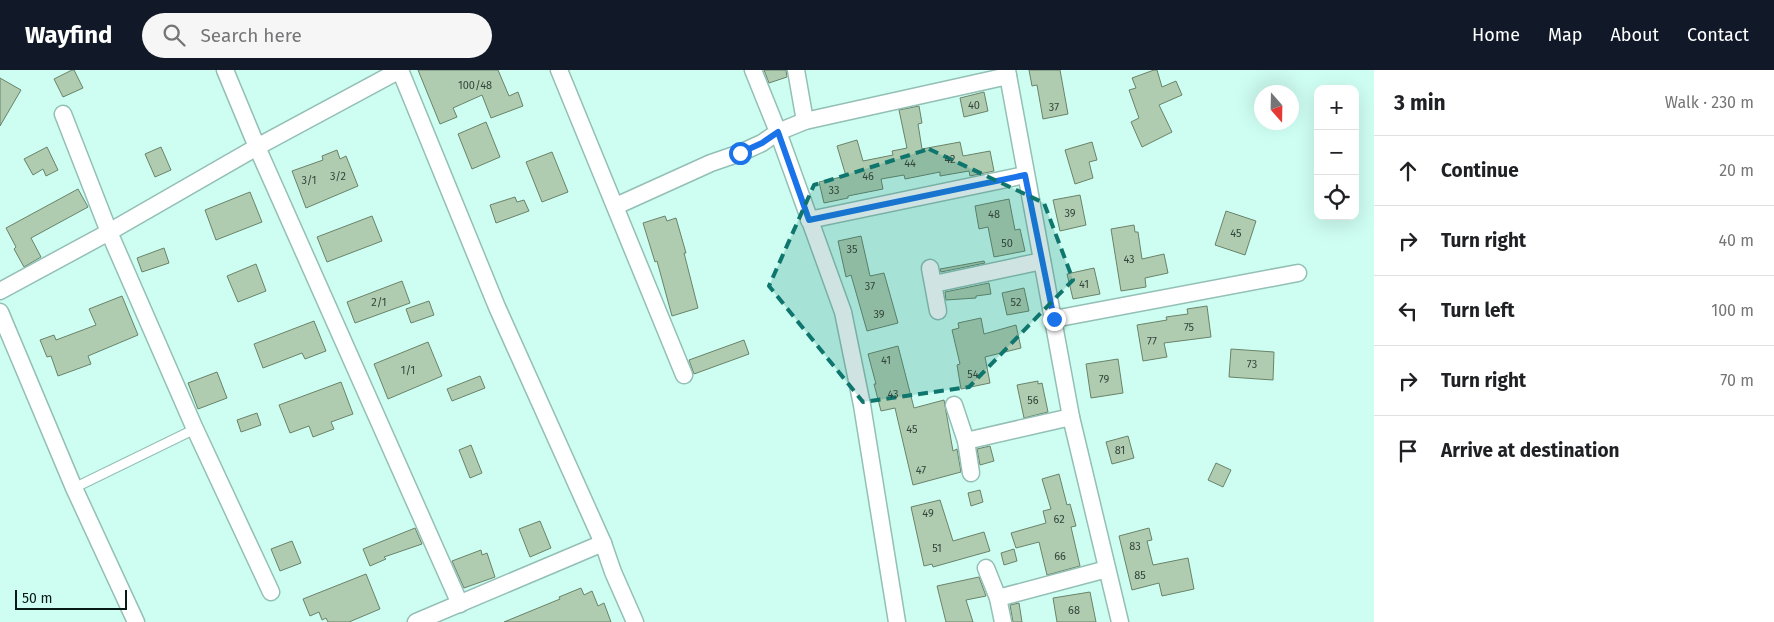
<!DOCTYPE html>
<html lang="en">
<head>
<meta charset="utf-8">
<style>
	body { margin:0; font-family:"Fira Sans",sans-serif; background:#f6f6f6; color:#202124 }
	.controls { position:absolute; right:15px; top:15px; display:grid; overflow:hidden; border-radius:10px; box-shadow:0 5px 20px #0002 }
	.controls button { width:45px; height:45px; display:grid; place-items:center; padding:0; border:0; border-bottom:1px solid #e0e0e0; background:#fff; color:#202124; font:25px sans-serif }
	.compass { position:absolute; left:1254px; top:15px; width:45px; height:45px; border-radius:50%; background:#fff; box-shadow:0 5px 20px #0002; rotate:160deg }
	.scale { position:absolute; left:15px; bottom:12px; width:112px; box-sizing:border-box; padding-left:5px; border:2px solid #081a16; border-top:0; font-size:14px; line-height:18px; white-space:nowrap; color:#081a16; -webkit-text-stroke:4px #cefdf2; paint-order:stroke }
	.stop { position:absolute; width:15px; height:15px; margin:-11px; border:4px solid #1a73e8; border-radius:50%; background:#fff }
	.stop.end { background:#1a73e8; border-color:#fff; box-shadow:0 1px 5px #0008 }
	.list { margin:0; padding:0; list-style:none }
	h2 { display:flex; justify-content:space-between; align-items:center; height:65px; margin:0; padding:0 20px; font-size:21px }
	h2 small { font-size:16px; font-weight:400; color:#757577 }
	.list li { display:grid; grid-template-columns:32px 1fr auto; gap:15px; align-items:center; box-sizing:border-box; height:70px; padding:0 20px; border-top:1px solid #e0e0e0 }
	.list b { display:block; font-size:19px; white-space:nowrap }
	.list em { font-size:16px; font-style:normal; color:#757577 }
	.icon { flex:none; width:28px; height:28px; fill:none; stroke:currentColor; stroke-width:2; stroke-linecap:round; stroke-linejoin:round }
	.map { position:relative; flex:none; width:1374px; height:552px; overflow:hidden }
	header { display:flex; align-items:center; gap:30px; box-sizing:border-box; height:70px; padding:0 25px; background:#111827; color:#fff }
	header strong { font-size:24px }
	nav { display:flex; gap:28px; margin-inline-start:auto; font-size:18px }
	.search { width:350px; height:45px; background:#f6f6f6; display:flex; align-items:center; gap:12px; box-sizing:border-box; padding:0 18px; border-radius:28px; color:#757577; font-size:19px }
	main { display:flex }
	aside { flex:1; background:#fff }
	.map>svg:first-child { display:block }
	.building { fill:#b0ccb0; stroke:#698369 }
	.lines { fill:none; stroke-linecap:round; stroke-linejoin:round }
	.service-casing { stroke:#93bfb5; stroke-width:11 }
	.minor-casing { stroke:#93bfb5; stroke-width:19 }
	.service { stroke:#fff; stroke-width:9 }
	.minor { stroke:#fff; stroke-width:16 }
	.route { stroke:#1a73e8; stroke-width:6 }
	.marked { fill:#0f766e; fill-opacity:0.2; stroke:#0f766e; stroke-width:4; stroke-dasharray:10 6; stroke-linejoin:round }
	.labels { text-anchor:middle; stroke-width:4; stroke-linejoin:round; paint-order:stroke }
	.number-label { font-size:11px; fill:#32463c }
</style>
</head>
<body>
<header>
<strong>Wayfind</strong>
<div class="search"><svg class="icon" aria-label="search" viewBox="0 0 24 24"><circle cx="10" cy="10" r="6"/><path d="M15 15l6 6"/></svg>Search here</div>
<nav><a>Home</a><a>Map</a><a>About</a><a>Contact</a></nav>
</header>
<main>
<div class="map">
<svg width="1374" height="552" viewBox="0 0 1374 552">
	<rect width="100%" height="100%" fill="#cefdf2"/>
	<!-- building -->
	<g class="building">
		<path d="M72,0H74L83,18L63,27L54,9Z"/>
		<path d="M418,0H498L509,26L518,22L523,36L491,48L482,25L453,38L457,47L440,54Z"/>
		<path d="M764,0H786L787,7L769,13Z"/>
		<path d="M1029,0H1060L1068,44L1043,49L1037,15L1032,16Z"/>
		<path d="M1154,0H1157L1162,17L1176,11L1182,25L1159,35L1172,62L1142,77L1131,52L1139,48L1129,20L1136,18L1132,8Z"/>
		<path d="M0,8L21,20L0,56Z"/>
		<path d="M984,22L988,41L964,47L960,28Z"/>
		<path d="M919,36L922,53L918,54L922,79L960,72L963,86L990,81L994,101L970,106L969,101L940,106V102L905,109L904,105L881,109L883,119L848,126V128L824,133L819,112L846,106L837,76L857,70L863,91L893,85L892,81L907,78L899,40Z"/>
		<path d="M486,52L500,87L472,99L458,64Z"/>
		<path d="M1092,72L1097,90L1089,92L1093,108L1075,114L1065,80Z"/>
		<path d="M47,77L58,100L46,106L43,99L33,105L24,89Z"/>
		<path d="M161,77L171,100L155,107L145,84Z"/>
		<path d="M337,80L340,89L346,86L358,116L306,138L292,101L323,90L322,86Z"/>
		<path d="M552,82L568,122L542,132L526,92Z"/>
		<path d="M78,119L88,137L31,168L41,187L24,197L14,179L16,177L6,158Z"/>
		<path d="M250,122L262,152L216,170L205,140Z"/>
		<path d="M1080,125L1086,155L1060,161L1053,130Z"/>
		<path d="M515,127L517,132L524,130L529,141L496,153L490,135Z"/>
		<path d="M1009,129L1015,160L1020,159L1025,181L994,187L988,157L979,159L975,136Z"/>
		<path d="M1226,141L1256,151L1245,185L1215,175Z"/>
		<path d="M372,146L382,171L327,192L317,167Z"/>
		<path d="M665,146L667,151L676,148L686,183H684L698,238L672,246L657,191L655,192L643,153Z"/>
		<path d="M1134,155L1135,162H1138L1142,189L1164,184L1168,203L1145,208L1146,217L1121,221L1111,159Z"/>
		<path d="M861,166L870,206L884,203L898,253L867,261L851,205L846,207L838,171Z"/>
		<path d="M164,178L169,193L142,202L137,188Z"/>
		<path d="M984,191L985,193L941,202L940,199Z"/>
		<path d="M256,194L266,221L238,232L227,206Z"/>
		<path d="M1094,198L1100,224L1073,229L1067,204Z"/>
		<path d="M402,211L410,233L355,253L347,232Z"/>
		<path d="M989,213L991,224L976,226V228L946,230L945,222Z"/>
		<path d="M1024,218L1029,241L1007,245L1002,223Z"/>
		<path d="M122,226L138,265L88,286L91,294L58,306L51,286L47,287L40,270L54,265L56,270L96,255L89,239Z"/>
		<path d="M429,231L434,245L411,253L406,239Z"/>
		<path d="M1207,236L1211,267L1164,273L1167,287L1143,291L1137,255L1167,250L1166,247L1188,244L1187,239Z"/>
		<path d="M981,248L984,264L1016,255L1021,278L985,287L990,313L961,319L957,295L960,294L952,260L959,258L958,253Z"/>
		<path d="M314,251L326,281L305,289L302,283L263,298L254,274Z"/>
		<path d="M744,270L749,284L694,304L689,290Z"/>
		<path d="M428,272L442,306L388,329L374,294Z"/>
		<path d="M898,276L914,338L944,330L953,381L957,379L961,402L913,415L895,338L881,341L874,314H876L868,284Z"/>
		<path d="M1231,279L1274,282L1273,310L1229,307Z"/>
		<path d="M1118,289L1123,323L1091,328L1086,294Z"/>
		<path d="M217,302L227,328L198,339L188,313Z"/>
		<path d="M480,306L485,318L452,331L447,319Z"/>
		<path d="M1038,311V314L1042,313L1048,342L1024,348L1017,315Z"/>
		<path d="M341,312L353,344L331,352L334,359L313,367L309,356L290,363L279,335Z"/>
		<path d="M257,343L261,355L241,362L237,350Z"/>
		<path d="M1128,366L1134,388L1112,394L1106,372Z"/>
		<path d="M471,375L482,403L470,408L459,380Z"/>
		<path d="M990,376L994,391L980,395L977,379Z"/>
		<path d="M1216,393L1231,400L1223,417L1208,410Z"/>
		<path d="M1059,404L1067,435L1070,434L1076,456L1071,457L1080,496L1047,505L1039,472L1016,478L1011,463L1046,453L1043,441L1051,439L1042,409Z"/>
		<path d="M980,420L983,432L971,436L968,423Z"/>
		<path d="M940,430L953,471L984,462L990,481L933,497L932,494L924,496L911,437Z"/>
		<path d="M540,451L551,478L530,487L519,459Z"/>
		<path d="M415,458L422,474L384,487L386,489L370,496L363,479Z"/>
		<path d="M1149,458L1152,470L1147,471L1153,495L1188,488L1194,519L1162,526L1159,513L1132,520L1119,466Z"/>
		<path d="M292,471L301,493L280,501L271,479Z"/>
		<path d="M1014,479L1017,491L1004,495L1001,483Z"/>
		<path d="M481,480L482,485L487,483L495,507L464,518L452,491Z"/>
		<path d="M366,504L380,539L349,552H328L326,548L322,550L319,542L310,546L303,529Z"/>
		<path d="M979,507L986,526L966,530L973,552H946L937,516Z"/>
		<path d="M581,518L584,525L592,521L598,536L604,533L611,552H504L560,529L559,527Z"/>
		<path d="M1090,522L1096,552H1057L1053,528Z"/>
		<path d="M1019,533L1022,552H1013L1010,535Z"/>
	</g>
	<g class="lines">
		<!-- service casing -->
		<g class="service-casing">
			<path id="service" d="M74,418L195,359"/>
		</g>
		<!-- minor casing -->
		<g class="minor-casing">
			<g id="minor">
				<path d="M225,0L257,77L460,534"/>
				<path d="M400,0L497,237L603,473L613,502L635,552"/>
				<path d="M559,0L684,305"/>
				<path d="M753,0L778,62L843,242L862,335L897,552"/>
				<path d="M796,0L805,51"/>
				<path d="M1007,0L1071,347L1120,552"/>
				<path d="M63,44L109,162L195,359L271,522"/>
				<path d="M616,136L711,93L740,83L762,73L778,62L805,51L1008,6"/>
				<path d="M809,150L1025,105"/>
				<path d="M930,198L938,241"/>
				<path d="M934,214L1042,191"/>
				<path d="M0,221L109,162L257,77L400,0"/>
				<path d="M0,242L74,418L136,552"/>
				<path d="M1054,249L1298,203"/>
				<path d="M954,335L966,371L971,403"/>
				<path d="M966,371L1071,347"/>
				<path d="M986,498L998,528L1003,552"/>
				<path d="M998,528L1107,499"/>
				<path d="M416,552L603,473"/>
			</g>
		</g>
		<!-- service -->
		<use href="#service" class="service"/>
		<!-- minor -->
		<use href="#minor" class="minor"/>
	</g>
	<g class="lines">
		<!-- route -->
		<path class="route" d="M740,83L762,73L778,62L809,150L1025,105L1054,249"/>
	</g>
	<!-- marked area -->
	<path class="marked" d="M929,79L1044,133L1073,210L969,317L863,332L769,216L814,115Z"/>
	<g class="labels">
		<!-- number labels -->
		<g class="number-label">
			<text x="475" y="19">100/48</text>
			<text x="974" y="39">40</text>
			<text x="1054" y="41">37</text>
			<text x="950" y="93">42</text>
			<text x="910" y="97">44</text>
			<text x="338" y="110">3/2</text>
			<text x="868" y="110">46</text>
			<text x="309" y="114">3/1</text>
			<text x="834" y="124">33</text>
			<text x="1070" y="147">39</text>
			<text x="994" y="148">48</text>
			<text x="1236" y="167">45</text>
			<text x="1007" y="177">50</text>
			<text x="852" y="183">35</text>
			<text x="1129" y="193">43</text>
			<text x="1084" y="218">41</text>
			<text x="870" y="220">37</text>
			<text x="379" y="236">2/1</text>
			<text x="1016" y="236">52</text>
			<text x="879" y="248">39</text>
			<text x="1189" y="261">75</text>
			<text x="1152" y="275">77</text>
			<text x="886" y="294">41</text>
			<text x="1252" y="298">73</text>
			<text x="408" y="304">1/1</text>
			<text x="973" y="308">54</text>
			<text x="1104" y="313">79</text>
			<text x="893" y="328">43</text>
			<text x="1033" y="334">56</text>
			<text x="912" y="363">45</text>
			<text x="1120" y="384">81</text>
			<text x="921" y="404">47</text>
			<text x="928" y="447">49</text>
			<text x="1059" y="453">62</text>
			<text x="1135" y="480">83</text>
			<text x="937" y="482">51</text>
			<text x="1060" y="490">66</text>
			<text x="1140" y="509">85</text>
			<text x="1074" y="544">68</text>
		</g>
	</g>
</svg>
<div class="controls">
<button>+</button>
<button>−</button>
<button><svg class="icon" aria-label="locate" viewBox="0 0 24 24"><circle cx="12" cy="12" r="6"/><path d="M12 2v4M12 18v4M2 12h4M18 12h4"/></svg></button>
</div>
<svg class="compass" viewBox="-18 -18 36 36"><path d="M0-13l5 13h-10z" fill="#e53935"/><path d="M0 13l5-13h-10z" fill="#757577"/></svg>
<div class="scale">50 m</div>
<div class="stop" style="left:740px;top:83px"></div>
<div class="stop end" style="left:1054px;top:249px"></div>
</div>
<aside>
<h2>3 min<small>Walk · 230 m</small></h2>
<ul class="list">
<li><svg class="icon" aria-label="ahead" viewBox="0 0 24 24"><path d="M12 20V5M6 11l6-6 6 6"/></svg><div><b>Continue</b></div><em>20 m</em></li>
<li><svg class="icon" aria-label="right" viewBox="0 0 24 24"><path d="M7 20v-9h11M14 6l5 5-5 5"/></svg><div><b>Turn right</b></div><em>40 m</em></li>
<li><svg class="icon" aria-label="left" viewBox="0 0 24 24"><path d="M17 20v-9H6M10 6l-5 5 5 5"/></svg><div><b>Turn left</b></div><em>100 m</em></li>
<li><svg class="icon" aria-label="right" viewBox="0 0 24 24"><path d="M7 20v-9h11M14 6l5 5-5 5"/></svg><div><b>Turn right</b></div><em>70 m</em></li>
<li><svg class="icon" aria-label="arrive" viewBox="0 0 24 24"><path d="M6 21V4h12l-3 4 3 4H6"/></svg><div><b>Arrive at destination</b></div></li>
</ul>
</aside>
</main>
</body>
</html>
